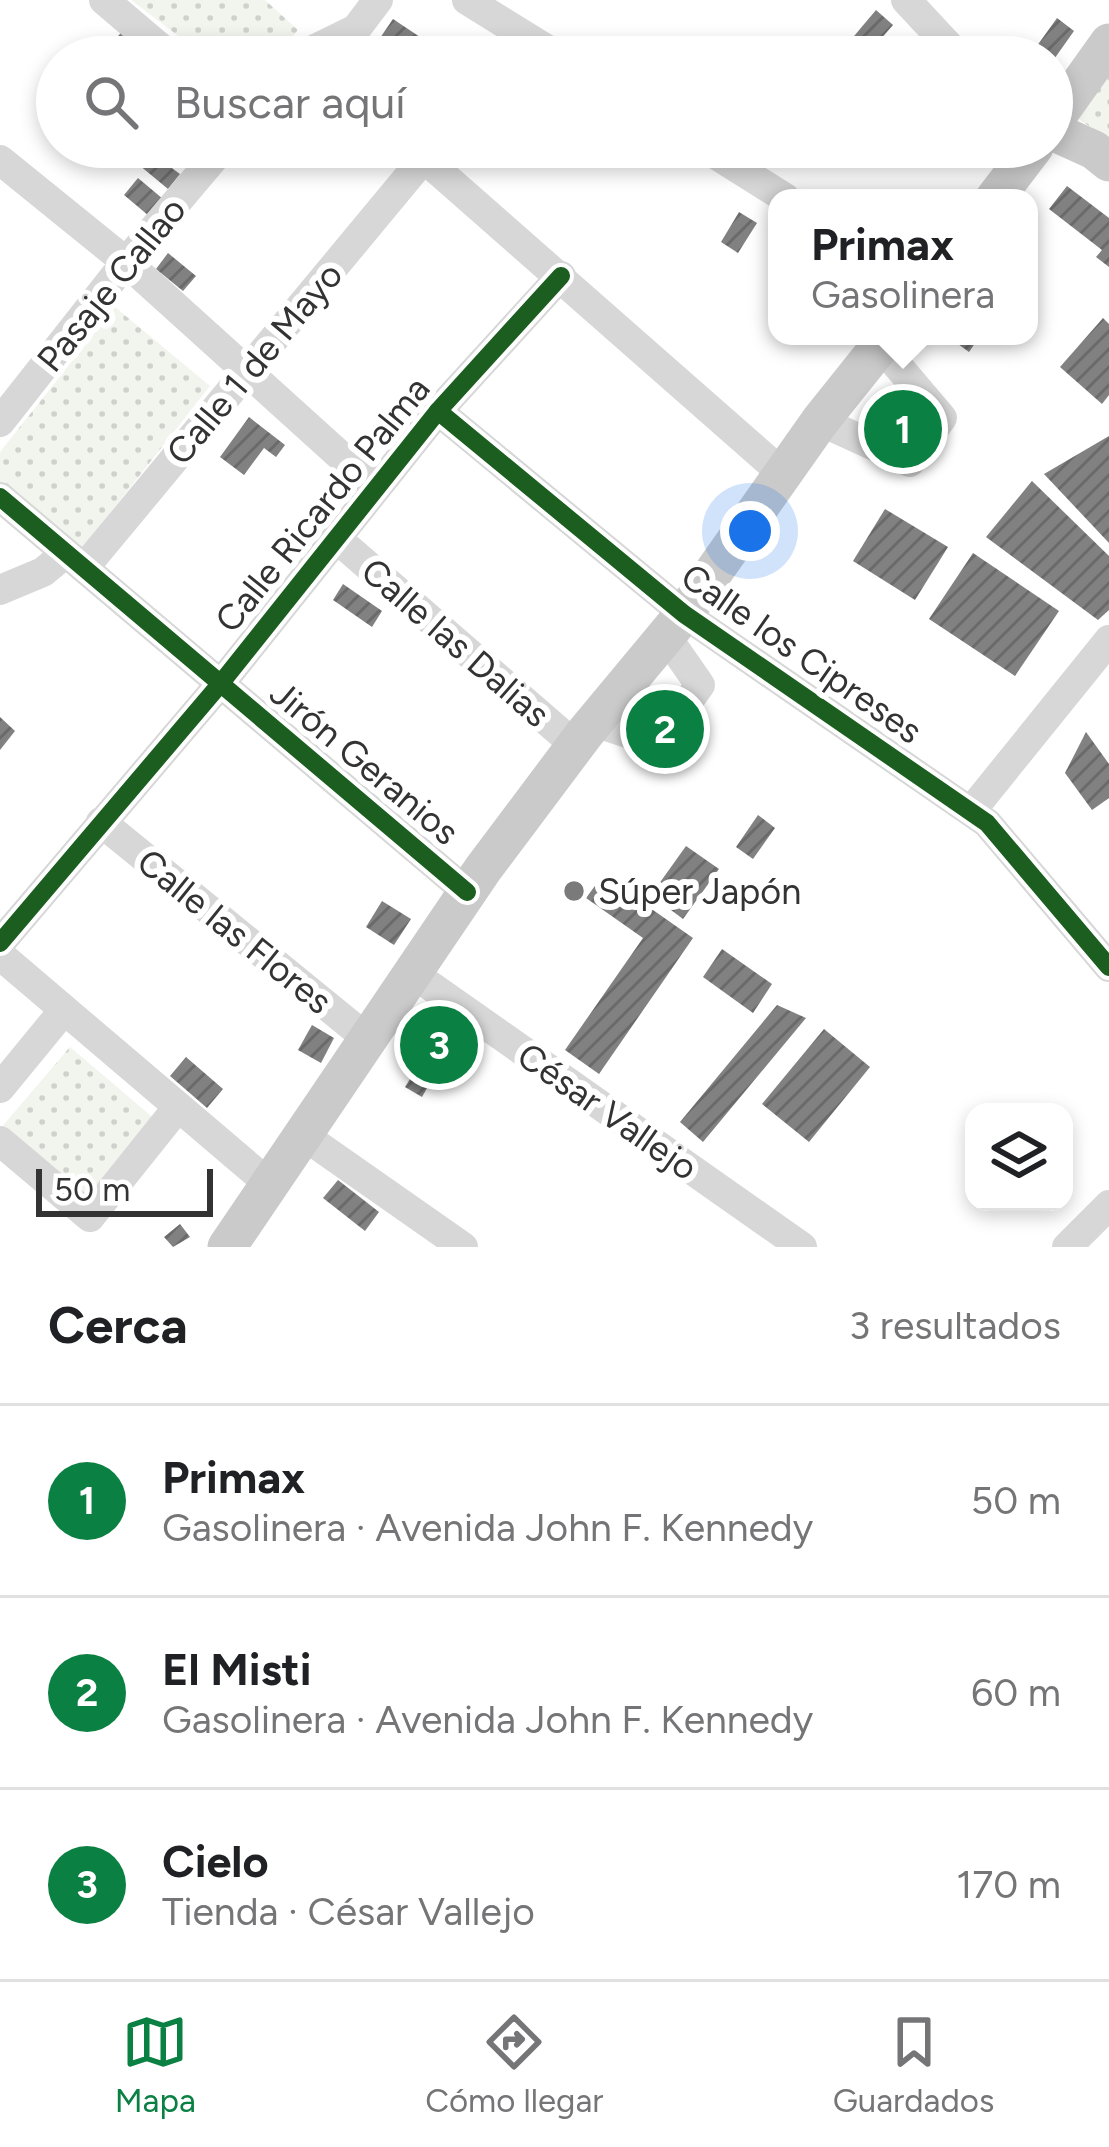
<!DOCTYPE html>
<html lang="es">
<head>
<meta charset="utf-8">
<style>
	body { margin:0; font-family:Figtree,sans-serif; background:#f2f2f2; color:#202124 }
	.controls { position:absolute; right:36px; bottom:36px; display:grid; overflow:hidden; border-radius:24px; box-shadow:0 6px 18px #0003 }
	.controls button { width:108px; height:108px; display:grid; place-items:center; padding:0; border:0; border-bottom:3px solid #e0e0e0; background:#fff; color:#202124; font:60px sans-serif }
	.scale { position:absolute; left:36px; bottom:30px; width:177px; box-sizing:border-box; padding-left:12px; border:6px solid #333; border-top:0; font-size:33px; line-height:42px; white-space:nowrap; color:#333; -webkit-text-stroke:9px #fff; paint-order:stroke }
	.you { position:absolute; left:750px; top:531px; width:42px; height:42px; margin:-30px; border:9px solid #fff; border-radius:50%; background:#1a73e8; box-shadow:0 0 0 18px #1a73e833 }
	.badge { display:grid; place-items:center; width:78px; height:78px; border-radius:50%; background:#0b8043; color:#fff; font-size:39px; font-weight:700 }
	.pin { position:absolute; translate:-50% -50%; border:6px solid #fff; box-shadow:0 3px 12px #0006 }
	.popup { position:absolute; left:768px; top:189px; width:270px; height:156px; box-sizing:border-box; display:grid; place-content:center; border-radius:24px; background:#fff; filter:drop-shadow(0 3px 9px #0005); font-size:39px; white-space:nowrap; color:#757577 }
	.popup b { font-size:45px; color:#202124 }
	.popup::after { content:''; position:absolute; left:50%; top:100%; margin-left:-24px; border:24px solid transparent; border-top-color:#fff }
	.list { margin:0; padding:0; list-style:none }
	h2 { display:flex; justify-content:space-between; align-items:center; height:156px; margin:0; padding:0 48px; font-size:51px }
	h2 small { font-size:39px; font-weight:400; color:#757577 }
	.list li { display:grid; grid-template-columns:78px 1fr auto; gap:36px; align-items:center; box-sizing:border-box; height:192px; padding:0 48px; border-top:3px solid #e0e0e0 }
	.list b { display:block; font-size:45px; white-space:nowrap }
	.list p { margin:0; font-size:39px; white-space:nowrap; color:#757577 }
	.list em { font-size:39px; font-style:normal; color:#757577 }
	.icon { flex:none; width:66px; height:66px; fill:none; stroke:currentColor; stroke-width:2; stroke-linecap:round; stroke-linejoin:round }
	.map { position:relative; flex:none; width:1109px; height:1247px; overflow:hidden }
	.search { position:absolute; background:#fff; box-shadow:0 6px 18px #0003; left:36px; right:36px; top:36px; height:132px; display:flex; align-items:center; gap:30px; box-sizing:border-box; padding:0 42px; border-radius:66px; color:#757577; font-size:45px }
	.sheet { height:732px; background:#fff }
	nav { display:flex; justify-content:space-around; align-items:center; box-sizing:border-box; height:168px; border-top:3px solid #e0e0e0; background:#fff; font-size:33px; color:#757577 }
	nav a { display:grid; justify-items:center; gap:6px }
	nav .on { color:#0b8043 }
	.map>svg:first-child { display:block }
	.park { fill:url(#park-dots) }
	.building { fill:url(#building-hatch) }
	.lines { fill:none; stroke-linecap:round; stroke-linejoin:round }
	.minor { stroke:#d7d7d7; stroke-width:30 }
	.major { stroke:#cacaca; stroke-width:39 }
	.cycleway-casing { stroke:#fff; stroke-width:26 }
	.cycleway { stroke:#1b5e20; stroke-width:18 }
	.poi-dot { fill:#7a7a7a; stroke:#fff; stroke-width:4.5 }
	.labels { text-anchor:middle; stroke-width:12; stroke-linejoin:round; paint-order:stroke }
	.street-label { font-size:36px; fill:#333; stroke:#fff }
	.poi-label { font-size:36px; fill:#333; stroke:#fff; text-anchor:start }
</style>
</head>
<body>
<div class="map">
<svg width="1109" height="1247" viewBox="0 0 1109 1247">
	<defs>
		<pattern id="park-dots" width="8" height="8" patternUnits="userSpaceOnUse" patternTransform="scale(3)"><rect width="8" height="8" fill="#f1f5ed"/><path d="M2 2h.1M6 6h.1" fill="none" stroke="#cfd2cc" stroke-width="1.8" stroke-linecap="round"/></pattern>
		<pattern id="building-hatch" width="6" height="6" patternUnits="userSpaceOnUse" patternTransform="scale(3)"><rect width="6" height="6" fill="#818181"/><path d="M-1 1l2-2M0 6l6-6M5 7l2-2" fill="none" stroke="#6a6a6a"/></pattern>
	</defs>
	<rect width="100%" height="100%" fill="#fff"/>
	<!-- park -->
	<g class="park">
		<path d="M131,0H265L298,30L275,57H206Z"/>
		<path d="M1109,68V141L1075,116Z"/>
		<path d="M115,307L210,386L77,555L0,487V452Z"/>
		<path d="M70,1047L157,1121L84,1205L0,1129Z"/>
	</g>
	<!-- building -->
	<g class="building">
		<path d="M876,10L893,25L865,57H854L844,48Z"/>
		<path d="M1057,18L1074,31L1052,62V57H1029Z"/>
		<path d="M393,19L423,39L411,57H367Z"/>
		<path d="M128,25L163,57H99Z"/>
		<path d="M143,147L180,174L168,189L133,160Z"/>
		<path d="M138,178L163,199L149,216L124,195Z"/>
		<path d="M1067,186L1109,218V267L1096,257L1102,250L1049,209Z"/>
		<path d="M739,212L757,223L738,253L721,242Z"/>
		<path d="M168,253L196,276L183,291L156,269Z"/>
		<path d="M1103,318L1109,324V395L1102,404L1060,367Z"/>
		<path d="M947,336H980L969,352Z"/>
		<path d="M249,417L285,445L276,457L264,448L244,475L220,457Z"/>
		<path d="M1109,436V543L1044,474Z"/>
		<path d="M1032,481L1109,556V610L1098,620L986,537Z"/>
		<path d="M885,509L948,547L915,600L853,561Z"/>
		<path d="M973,553L1059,611L1015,676L929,619Z"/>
		<path d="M343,584L382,611L372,627L333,600Z"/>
		<path d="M0,717L15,731L0,750Z"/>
		<path d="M1086,732L1109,764V798L1092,810L1065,773Z"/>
		<path d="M758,815L775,828L753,859L736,847Z"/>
		<path d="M686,846L719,869L683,919L651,895Z"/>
		<path d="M603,875L693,938L599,1074L565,1050L643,938L586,898Z"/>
		<path d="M382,901L411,919L394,945L366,927Z"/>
		<path d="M722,949L772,984L753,1013L703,977Z"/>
		<path d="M777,1005L806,1018L703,1142L680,1122Z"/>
		<path d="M312,1025L334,1038L321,1063L298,1050Z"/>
		<path d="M824,1029L870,1067L809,1142L762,1104Z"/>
		<path d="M186,1057L223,1089L207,1108L170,1076Z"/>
		<path d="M418,1066L434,1076L422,1097L405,1087Z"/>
		<path d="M338,1180L379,1212L365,1231L323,1198Z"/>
		<path d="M180,1224L190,1237L173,1247L164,1237Z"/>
	</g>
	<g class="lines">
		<!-- minor -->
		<g class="minor">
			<path d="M104,0L171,57"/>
			<path d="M467,0L559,57"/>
			<path d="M906,0L959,57"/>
			<path d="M299,57L356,29L378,0"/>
			<path d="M411,147L783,474"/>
			<path d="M704,147L785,198"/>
			<path d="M0,160L126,262L376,488"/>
			<path d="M438,411L684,614L987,823L1109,967"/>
			<path d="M820,421L910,462L942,418L880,345"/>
			<path d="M0,422L126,262L223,147"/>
			<path d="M0,497L467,892"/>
			<path d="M336,538L576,746"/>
			<path d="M84,568L424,158"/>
			<path d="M0,590L43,572L66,553"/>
			<path d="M594,722L658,743L700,685L666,636"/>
			<path d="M971,811L1109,640"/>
			<path d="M101,822L369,1040"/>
			<path d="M0,943L221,683L438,411L561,276"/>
			<path d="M0,955L268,1183"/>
			<path d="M415,975L802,1247"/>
			<path d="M0,1088L64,1010"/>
			<path d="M303,1135L463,1247"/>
			<path d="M0,1141L90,1217L178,1107"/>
			<path d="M1067,1247L1109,1205"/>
		</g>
		<!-- major -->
		<g class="major">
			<path d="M1052,123L1109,43"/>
			<path d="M1052,131L1094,150L1109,162"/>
			<path d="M995,198L1034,147"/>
			<path d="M227,1247L483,869L585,733L684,614L820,421L888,336"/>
		</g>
		<!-- cycleway casing -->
		<g class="cycleway-casing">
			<g id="cycleway">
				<path d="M438,411L684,614L987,823L1109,967"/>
				<path d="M0,497L467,892"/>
				<path d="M0,943L221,683L438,411L561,276"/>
			</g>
		</g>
		<!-- cycleway -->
		<use href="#cycleway" class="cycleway"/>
	</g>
	<!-- markers -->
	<circle class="poi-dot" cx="574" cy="891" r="12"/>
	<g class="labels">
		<!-- street labels -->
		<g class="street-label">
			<text transform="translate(111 284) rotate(-51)" y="13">Pasaje Callao</text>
			<text transform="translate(254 363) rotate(-50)" y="13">Calle 1 de Mayo</text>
			<text transform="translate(322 504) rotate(-51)" y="13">Calle Ricardo Palma</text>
			<text transform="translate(456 642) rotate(41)" y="13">Calle las Dalias</text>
			<text transform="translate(802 653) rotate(35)" y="13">Calle los Cipreses</text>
			<text transform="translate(365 762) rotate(40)" y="13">Jirón Geranios</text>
			<text transform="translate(235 931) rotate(39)" y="13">Calle las Flores</text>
			<text transform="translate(608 1111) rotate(35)" y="13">César Vallejo</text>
		</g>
		<!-- poi labels -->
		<g class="poi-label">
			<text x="598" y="904">Súper Japón</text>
		</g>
	</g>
</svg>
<div class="controls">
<button><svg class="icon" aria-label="layers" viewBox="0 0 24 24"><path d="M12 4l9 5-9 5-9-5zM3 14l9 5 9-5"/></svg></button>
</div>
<div class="scale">50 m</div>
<div class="you"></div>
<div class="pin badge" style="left:903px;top:429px">1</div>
<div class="popup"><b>Primax</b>Gasolinera</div>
<div class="pin badge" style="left:665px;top:729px">2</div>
<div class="pin badge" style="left:439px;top:1045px">3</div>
<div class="search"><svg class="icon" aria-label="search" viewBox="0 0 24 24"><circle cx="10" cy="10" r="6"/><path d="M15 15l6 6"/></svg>Buscar aquí</div>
</div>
<section class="sheet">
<h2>Cerca<small>3 resultados</small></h2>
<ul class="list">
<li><span class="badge">1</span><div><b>Primax</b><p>Gasolinera · Avenida John F. Kennedy</p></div><em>50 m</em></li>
<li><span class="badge">2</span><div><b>El Misti</b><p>Gasolinera · Avenida John F. Kennedy</p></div><em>60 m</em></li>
<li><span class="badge">3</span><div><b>Cielo</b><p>Tienda · César Vallejo</p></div><em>170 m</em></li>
</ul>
</section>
<nav>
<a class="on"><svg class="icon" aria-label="map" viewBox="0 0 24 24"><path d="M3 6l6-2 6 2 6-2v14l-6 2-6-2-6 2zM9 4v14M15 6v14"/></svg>Mapa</a>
<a><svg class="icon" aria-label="directions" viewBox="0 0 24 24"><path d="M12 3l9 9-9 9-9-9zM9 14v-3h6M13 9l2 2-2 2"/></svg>Cómo llegar</a>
<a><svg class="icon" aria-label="saved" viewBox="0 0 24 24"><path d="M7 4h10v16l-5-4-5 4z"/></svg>Guardados</a>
</nav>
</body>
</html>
